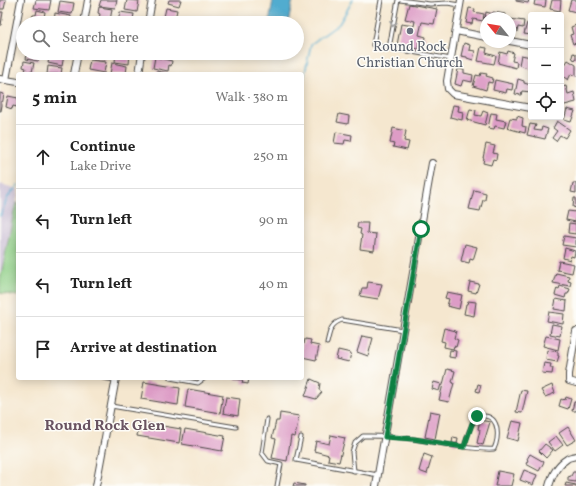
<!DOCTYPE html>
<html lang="en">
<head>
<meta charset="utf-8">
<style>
	body { margin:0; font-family:Vollkorn,serif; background:#f6f6f6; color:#222 }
	.controls { position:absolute; right:12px; top:12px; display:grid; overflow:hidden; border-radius:4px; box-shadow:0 2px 10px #0003 }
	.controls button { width:36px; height:36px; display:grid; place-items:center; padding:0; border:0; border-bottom:1px solid #e0e0e0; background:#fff; color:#222; font:20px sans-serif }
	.compass { position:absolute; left:480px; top:12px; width:36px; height:36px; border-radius:50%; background:#fff; box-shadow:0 2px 10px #0003; rotate:300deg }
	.stop { position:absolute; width:12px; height:12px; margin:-9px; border:3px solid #0b8043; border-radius:50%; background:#fff }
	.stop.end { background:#0b8043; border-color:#fff; box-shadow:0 1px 4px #0008 }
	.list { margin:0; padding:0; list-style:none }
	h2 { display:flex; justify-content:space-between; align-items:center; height:52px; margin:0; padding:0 16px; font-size:17px }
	h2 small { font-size:13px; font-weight:400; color:#767676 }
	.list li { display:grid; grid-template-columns:26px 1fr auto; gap:12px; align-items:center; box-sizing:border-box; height:64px; padding:0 16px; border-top:1px solid #e0e0e0 }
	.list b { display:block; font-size:15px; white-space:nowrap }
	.list p { margin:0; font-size:13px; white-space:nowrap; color:#767676 }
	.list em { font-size:13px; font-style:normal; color:#767676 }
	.icon { flex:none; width:22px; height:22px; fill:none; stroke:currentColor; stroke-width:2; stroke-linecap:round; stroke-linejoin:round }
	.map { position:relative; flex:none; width:576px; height:486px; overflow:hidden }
	.search { position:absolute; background:#fff; box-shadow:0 2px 10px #0003; left:16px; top:16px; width:288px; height:44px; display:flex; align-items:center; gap:10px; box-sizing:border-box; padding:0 14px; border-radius:22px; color:#767676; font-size:15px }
	.panel { position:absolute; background:#fff; box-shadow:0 2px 10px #0003; left:16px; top:72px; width:288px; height:308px; border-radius:4px }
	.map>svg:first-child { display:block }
	.industrial { fill:#cbbfd5 }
	.green { fill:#8dce85; stroke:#5c7c58 }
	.water { fill:#51accf; stroke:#3e6c7d }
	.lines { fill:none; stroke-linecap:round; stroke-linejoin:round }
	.stream { stroke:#51accf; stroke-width:1.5 }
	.building { fill:#dd9cc6 }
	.lane-casing { stroke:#494744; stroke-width:5 }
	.street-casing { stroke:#494744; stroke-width:8 }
	.lane { stroke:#fff; stroke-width:3 }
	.street { stroke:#fff; stroke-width:6 }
	.oneway { stroke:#a0a0a0 }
	.route { stroke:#0b8043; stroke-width:5 }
	.worship-dot { fill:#6b7280; stroke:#fdfcf7; stroke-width:1.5 }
	.labels { text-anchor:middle; stroke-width:3; stroke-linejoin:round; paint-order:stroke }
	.worship-label { font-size:14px; fill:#5b616d; stroke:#fdfcf7 }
	.neighbourhood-label { font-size:15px; font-weight:bold; fill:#695361; stroke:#fdfcf7 }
</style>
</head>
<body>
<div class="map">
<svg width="576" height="486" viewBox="0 0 576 486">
	<rect width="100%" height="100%" fill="#fdfcf7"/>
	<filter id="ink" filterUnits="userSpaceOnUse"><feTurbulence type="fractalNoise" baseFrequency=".025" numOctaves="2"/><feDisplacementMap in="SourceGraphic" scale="8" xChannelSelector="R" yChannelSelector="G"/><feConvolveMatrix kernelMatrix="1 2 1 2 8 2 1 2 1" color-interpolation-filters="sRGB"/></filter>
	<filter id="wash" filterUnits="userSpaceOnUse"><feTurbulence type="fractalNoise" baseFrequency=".012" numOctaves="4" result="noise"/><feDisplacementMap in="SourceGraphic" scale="16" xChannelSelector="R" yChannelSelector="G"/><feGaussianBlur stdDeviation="0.9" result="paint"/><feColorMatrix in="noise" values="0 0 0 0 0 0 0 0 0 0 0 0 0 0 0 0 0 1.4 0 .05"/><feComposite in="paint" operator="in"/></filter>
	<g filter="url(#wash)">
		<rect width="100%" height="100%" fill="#f5e7cf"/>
		<!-- industrial -->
		<path class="industrial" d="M0,184L18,189V193L0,280Z"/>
		<!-- green -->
		<path class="green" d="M16,203H18V296L0,293V280Z"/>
		<!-- water -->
		<path class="water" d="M273,0H293L288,23H269Z"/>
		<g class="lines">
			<!-- stream -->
			<g class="stream">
				<path d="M302,87L311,44L339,24L353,0"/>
				<path d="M0,216L8,197L18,185"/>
			</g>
		</g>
		<g id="blocks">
			<!-- building -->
			<g class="building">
				<path d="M0,0H6L4,9H0Z"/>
				<path d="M36,0H51L49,10L34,8Z"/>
				<path d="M101,0H117L115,8L99,6Z"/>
				<path d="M127,0L139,1L137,12L125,10Z"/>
				<path d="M169,0H181L179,6L168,3Z"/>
				<path d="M516,0H529L528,3L516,1Z"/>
				<path d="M535,0H546L545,7L534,5Z"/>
				<path d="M552,0H561L560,11L550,9Z"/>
				<path d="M571,0H576V12L568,10Z"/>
				<path d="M60,1L74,3L72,14L58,12Z"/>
				<path d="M409,4L437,9L434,24L422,22L419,35L426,37L425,42L419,41L418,49L397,45L401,24L414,26L415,21L405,19Z"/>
				<path d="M99,7L112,9L110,21L99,19L100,14L98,13Z"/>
				<path d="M166,8L177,10L175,19L164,17Z"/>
				<path d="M469,8L475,9L474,12L484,14L483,21L473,19L472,24L466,23Z"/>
				<path d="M37,10L45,12L43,23L31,20L33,15H36Z"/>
				<path d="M0,12H3L1,25H0Z"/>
				<path d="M120,12L134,14L133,19L136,20L135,23L118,22Z"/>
				<path d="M486,12L493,14V12L505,14V18H486V25H484Z"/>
				<path d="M55,13L71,16L70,23H54Z"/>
				<path d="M165,19L175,21V23H164Z"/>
				<path d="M510,19L524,21L523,28L518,27L517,32L510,31Z"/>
				<path d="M527,23H531V35L524,34Z"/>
				<path d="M576,25V43L573,44L570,35L573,34L571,27Z"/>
				<path d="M464,43L470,45L469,50L475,51L473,60L467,58V57L461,56Z"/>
				<path d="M481,47L487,48L486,53L496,56L494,64L478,61Z"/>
				<path d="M508,51L514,53L512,61L517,62L516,68L498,63L500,52L507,54Z"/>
				<path d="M27,53H39L38,61L26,59Z"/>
				<path d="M50,53L64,55L62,66L48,63Z"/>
				<path d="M92,53H107L105,60L91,57Z"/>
				<path d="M116,53H130L129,64L115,62Z"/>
				<path d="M158,53H169L168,58L158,55Z"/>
				<path d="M573,53L576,54V60L573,59V58L572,57Z"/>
				<path d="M521,55L531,57V69L519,65Z"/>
				<path d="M155,57L172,61L171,66L169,65L168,71L153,68Z"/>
				<path d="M90,60L106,62L104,73L88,70Z"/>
				<path d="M568,60L576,65V76L571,74L568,80L561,75V71Z"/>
				<path d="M24,61L34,63L32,72L25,71L26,68L23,67Z"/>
				<path d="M112,63L127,66L126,74H110Z"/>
				<path d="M48,66L62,68L61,74H47Z"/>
				<path d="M458,69L464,70V73L473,75L472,82L463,80L461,86L455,84Z"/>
				<path d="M156,71L167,73V74H156Z"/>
				<path d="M481,73L487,74L486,76L493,78L492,83L488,82L486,90L473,86L476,75L480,76Z"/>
				<path d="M518,79L524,81V83L531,85V92L522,91L521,95L515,94Z"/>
				<path d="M495,80L513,84L512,90L507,89L506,93L493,90Z"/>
				<path d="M566,86L568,94L574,92L576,102L561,106V98L563,97L562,87Z"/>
				<path d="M0,93L4,94L1,111H0Z"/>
				<path d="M8,96L18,98L17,107L13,106L12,109L6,107Z"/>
				<path d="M453,105L459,106L458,111L463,112L462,120L450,117Z"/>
				<path d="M470,109L476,110L475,115L481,116L483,111L488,113L485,125L467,120Z"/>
				<path d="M567,109L575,111L571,122L564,120Z"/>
				<path d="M491,113L497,114L496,119L506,121L504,128L495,126L494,129L488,128Z"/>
				<path d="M339,114L349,116L348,124L337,122Z"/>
				<path d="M517,116L523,118L522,126L526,127L525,133L507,128L510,118L517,119Z"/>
				<path d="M557,121L570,130L565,138L560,135L556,141L552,138L557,131L553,128Z"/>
				<path d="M530,124L536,125L534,130L541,131L542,127L548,129L545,139L527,135Z"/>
				<path d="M393,128L406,131L404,141L409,142L407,150L393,147L394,144L390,143Z"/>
				<path d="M336,132L352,135L351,141L345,140L344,144L334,143Z"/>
				<path d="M486,144L495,146L493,153L497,154L496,160L493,159L491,165L483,163L484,158H483Z"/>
				<path d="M573,183H576V193L571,192Z"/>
				<path d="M474,190L486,193L485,200H483L480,211L469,209Z"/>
				<path d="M574,198H576V208L573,207Z"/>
				<path d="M568,211L576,212V222L566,220Z"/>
				<path d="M358,223H368L367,233L376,234L374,251L360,249L362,235L360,234L361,229L357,228Z"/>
				<path d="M569,223L576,224V234L568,233Z"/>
				<path d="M564,236L576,238V247L562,245Z"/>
				<path d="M465,244L477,247L473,260L470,259L469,263L461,261Z"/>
				<path d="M565,248L575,251L574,257L571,256L570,260L563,258Z"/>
				<path d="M559,261L574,264L572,273L557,270Z"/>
				<path d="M556,273L569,276L568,281L571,282L570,286L553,283Z"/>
				<path d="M368,282L382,284L378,299L360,296L362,288H367Z"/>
				<path d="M470,282L479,284L476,293L468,291Z"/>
				<path d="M560,286L570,289L568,294H566L565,298L555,295L557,288L559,289Z"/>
				<path d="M447,292L462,295L459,309L447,306L449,299L445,298Z"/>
				<path d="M556,299L567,301L566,311L554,309Z"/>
				<path d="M468,301L476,302L474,316L464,314L466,304H467Z"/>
				<path d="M549,312L564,314L563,324L547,321Z"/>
				<path d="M552,324L562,326L560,336L550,334Z"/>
				<path d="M444,328L456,331L454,338L458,340L456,347L454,346L453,349L444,347L445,342L441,341Z"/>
				<path d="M362,336L373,338L368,356L357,352Z"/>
				<path d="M546,336L560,339L558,350L543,346Z"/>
				<path d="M305,339L311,340L310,344L319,346L316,360L302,357V343L304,344Z"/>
				<path d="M338,350L351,353L349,362L336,359Z"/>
				<path d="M450,350L456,351L455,358L449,357Z"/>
				<path d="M547,350L558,352V356H559L557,362L546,360Z"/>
				<path d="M544,363L551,364L550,368H553L552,374L542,373Z"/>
				<path d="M447,369L455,371L452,382L454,383L449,402L439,400Z"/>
				<path d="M234,378H249L248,384L242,383L243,380L234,379Z"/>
				<path d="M311,379L320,383L319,390L322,392L316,399L305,396Z"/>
				<path d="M144,382L180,388L178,405L141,399Z"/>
				<path d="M434,382L441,384L439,391L432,389Z"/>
				<path d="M478,384L481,385L479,392L476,391Z"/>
				<path d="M552,385L555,393L545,397L541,390Z"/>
				<path d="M188,389L223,395L220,413L185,407Z"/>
				<path d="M521,390L527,391L522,413L516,412Z"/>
				<path d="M226,397L240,399L238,416L223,413Z"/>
				<path d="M566,397L571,399L568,409L559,406L561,399L563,400L564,399L565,400Z"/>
				<path d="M574,402H576V411H572Z"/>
				<path d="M430,411L440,413L435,439L425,437Z"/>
				<path d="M280,413L299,416L295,437L291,436L287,461L272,458L276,439L272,438L276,421H279Z"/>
				<path d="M480,420L490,422L483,445L477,443L480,430L478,429Z"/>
				<path d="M512,421L522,423L518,441L507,438Z"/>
				<path d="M139,422L181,429L179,443L137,436Z"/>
				<path d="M568,427L576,440L567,445L559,433Z"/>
				<path d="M185,429L225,436L222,451L182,444Z"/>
				<path d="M331,435L345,438L339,462L328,460L329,455L314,451L316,441L329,444Z"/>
				<path d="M556,436L563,445L555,451L548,442Z"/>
				<path d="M453,437L458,438L457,444L452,443Z"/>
				<path d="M545,444L553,450L546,458L539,451Z"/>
				<path d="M424,454L432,457L427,474L419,471Z"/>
				<path d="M530,454L544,462L539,471L526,464L528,460L527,459Z"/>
				<path d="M524,470L537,475L533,485L520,480Z"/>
				<path d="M498,471L514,474L511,486H495Z"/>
				<path d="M573,472H576V482L568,481V477L571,476Z"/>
				<path d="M294,483L305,485V486H293Z"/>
				<path d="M566,483L576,485V486H565Z"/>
			</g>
		</g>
	</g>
	<g filter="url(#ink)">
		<use href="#blocks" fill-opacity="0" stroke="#494744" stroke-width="1"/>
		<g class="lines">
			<!-- lane casing -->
			<g class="lane-casing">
				<g id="lane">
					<path d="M381,0L373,45L451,59"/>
					<path d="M400,0L430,4L447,3L460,5"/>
					<path d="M389,48L398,0"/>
					<path d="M327,343C330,331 330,324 342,320L403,330"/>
					<path d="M103,378L115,380"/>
					<path d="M170,378L198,383L205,378"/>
					<path d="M111,406L236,427"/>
					<path d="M267,419L262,453L268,461L281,464L277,486"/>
					<path d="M301,437L296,460L378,475"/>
					<path d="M354,471L352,452L355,443L363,436C392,435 421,440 450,445C465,447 479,450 494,449C499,438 500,418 485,416C481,415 479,415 476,418C470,424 467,439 464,447"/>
				</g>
			</g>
			<!-- street casing -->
			<g class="street-casing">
				<g id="street">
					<path d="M461,0L447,81L448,89L453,94L531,108"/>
					<path d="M84,23L88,0"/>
					<path d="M148,23L152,0"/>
					<path d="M456,31L486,37"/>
					<path d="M510,41L531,45"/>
					<path d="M74,74L78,53"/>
					<path d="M139,74L142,53"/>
					<path d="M0,79L18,82"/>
					<path d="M6,80L21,0"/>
					<path d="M576,331L569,374V381L576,383"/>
					<path d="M96,486L116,378"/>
					<path d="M376,486L432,163"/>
					<path d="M549,486C552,475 557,465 567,459C569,457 573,457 576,456"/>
				</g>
			</g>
			<!-- lane -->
			<use href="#lane" class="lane"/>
			<!-- street -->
			<use href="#street" class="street"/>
		</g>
		<!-- one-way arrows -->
		<defs><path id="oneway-chevron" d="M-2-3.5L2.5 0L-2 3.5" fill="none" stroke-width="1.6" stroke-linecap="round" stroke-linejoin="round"/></defs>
		<use class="oneway" href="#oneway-chevron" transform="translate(393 24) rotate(100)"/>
	</g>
	<g class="lines" filter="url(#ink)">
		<!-- route -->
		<path class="route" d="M421,229L385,437L414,439L464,447L473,421L477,416"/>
	</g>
	<!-- markers -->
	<circle class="worship-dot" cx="410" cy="31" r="4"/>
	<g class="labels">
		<!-- worship labels -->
		<g class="worship-label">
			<text x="410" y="51">Round Rock<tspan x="410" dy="16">Christian Church</tspan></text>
		</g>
		<!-- neighbourhood labels -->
		<g class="neighbourhood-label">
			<text x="105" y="430">Round Rock Glen</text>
		</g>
	</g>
</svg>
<div class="controls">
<button>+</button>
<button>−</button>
<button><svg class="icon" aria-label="locate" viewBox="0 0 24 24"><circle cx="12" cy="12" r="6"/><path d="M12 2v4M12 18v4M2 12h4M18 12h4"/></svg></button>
</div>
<svg class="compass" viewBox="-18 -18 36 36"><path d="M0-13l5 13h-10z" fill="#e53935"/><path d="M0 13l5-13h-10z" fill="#767676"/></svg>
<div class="stop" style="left:421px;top:229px"></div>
<div class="stop end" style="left:477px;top:416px"></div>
<div class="search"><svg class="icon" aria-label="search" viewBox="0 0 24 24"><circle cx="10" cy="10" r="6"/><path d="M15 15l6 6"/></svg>Search here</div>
<section class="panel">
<h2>5 min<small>Walk · 380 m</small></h2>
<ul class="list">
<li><svg class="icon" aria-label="ahead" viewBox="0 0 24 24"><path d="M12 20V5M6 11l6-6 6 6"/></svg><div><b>Continue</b><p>Lake Drive</p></div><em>250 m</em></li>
<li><svg class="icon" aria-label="left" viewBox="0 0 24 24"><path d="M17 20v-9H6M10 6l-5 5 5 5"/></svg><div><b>Turn left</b></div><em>90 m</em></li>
<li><svg class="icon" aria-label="left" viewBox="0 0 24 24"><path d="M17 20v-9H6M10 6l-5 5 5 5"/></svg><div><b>Turn left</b></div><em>40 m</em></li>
<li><svg class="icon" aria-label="arrive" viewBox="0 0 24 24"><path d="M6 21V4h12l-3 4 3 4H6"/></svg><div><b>Arrive at destination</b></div></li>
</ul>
</section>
</div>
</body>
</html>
